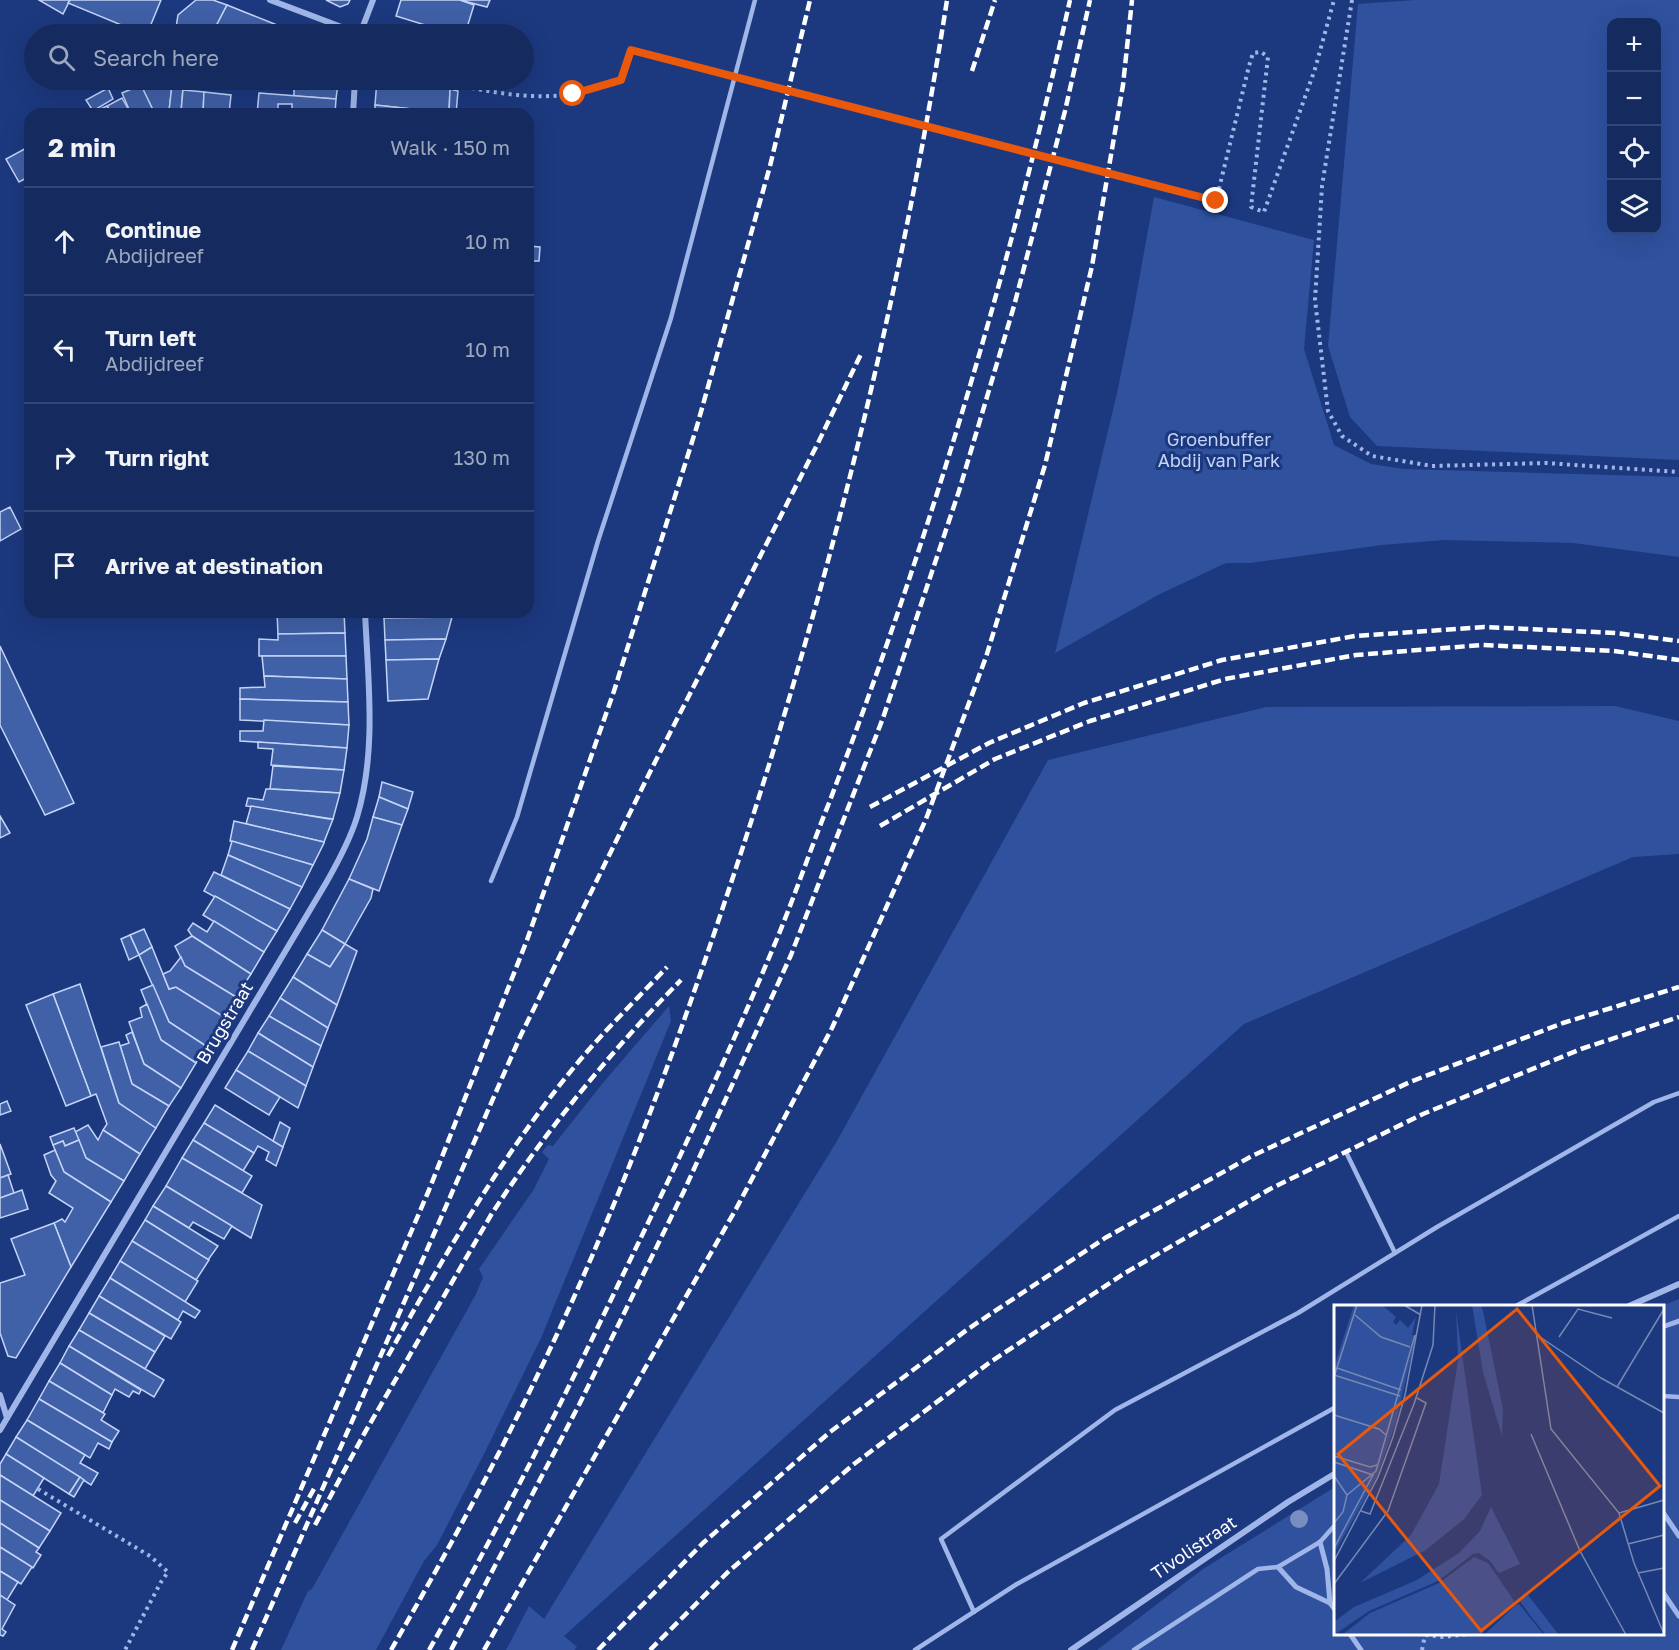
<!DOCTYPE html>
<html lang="en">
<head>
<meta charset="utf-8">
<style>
	body { margin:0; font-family:"Golos Text",sans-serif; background:#223768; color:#f1f3f6 }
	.controls { position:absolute; right:18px; top:18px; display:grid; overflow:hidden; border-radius:12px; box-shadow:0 6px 24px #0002 }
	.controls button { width:54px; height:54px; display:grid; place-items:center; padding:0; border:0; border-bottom:2px solid #344774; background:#152b5f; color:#f1f3f6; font:30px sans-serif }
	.stop { position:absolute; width:18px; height:18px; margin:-14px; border:4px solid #ea580c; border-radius:50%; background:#fff }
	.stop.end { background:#ea580c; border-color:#fff; box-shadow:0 2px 6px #0008 }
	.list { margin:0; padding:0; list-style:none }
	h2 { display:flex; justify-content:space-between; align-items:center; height:78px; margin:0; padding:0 24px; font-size:26px }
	h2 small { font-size:20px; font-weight:400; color:#9da7bd }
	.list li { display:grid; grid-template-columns:39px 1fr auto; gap:18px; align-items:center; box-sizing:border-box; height:108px; padding:0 24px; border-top:2px solid #344774 }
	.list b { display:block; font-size:22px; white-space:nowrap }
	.list p { margin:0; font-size:20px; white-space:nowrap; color:#9da7bd }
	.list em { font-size:20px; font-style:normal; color:#9da7bd }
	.icon { flex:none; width:33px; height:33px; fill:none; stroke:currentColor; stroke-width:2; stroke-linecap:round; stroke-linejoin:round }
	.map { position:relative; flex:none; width:1679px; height:1650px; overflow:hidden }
	.search { position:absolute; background:#152b5f; box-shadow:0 6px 24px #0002; left:24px; top:24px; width:510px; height:66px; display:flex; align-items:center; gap:15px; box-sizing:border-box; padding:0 21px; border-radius:33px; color:#9da7bd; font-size:22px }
	.panel { position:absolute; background:#152b5f; box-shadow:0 6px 24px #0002; left:24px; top:108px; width:510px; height:510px; border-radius:18px }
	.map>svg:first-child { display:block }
	.green { fill:#2f519e; fill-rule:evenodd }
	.building { fill:#4060a7; stroke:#c4d4f7; stroke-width:1.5 }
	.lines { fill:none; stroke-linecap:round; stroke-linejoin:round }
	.path { stroke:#a0b6e9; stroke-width:4; stroke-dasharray:3 4.5; stroke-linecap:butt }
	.service { stroke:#a0b6e9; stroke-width:4.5 }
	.pedestrian { stroke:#a0b6e9; stroke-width:5 }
	.minor { stroke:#a0b6e9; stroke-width:6 }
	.rail { stroke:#fff; stroke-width:4.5; stroke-dasharray:10 4.5; stroke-linecap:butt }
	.path-bridge { stroke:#a0b6e9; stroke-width:4; stroke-dasharray:3 4.5; stroke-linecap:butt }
	.tree { fill:#788ec1 }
	.route { stroke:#ea580c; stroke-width:8 }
	.labels { text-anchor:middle; stroke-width:6; stroke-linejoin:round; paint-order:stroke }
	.park-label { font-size:18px; fill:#c4d4f7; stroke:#1c397f }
	.street-label { font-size:18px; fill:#fff; stroke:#1c397f }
	.inset-road { fill:none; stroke:#7788b2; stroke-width:1.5 }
	.view { fill:#e8590c; fill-opacity:0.15; stroke:#e8590c; stroke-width:3 }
	.inset-edge { fill:none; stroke:#fff; stroke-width:3 }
</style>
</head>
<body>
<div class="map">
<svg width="1679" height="1650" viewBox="0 0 1679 1650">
	<rect width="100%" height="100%" fill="#1c397f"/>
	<!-- green -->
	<g class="green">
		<path d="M1415,0H1679V460L1377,446L1350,417L1328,346L1358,4ZM1656,22V230H1612V22Z"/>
		<path d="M1154,197L1314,240L1304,349L1334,445L1371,464L1404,469L1679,477V557L1573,543L1445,540L1382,545L1250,563H1226L1160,594L1055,653L1117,393L1132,319Z"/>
		<path d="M1615,706L1679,721V854L1633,857L1244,1024L564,1636L577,1647L574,1650H506L529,1606L544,1619L837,1141L1048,760L1266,707Z"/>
		<path d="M669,1006L671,1021L541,1338L484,1454L437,1545L424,1561L376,1650H281L308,1591L312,1589L476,1294L483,1277L479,1269L534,1189L549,1159L542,1152L548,1145L553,1146L602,1084Z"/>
		<path d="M1679,1299V1650H1097L1203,1569L1335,1487L1336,1634H1662V1306Z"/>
	</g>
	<!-- building -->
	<g class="building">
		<path d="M39,0H70L63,14Z"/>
		<path d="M70,0H161L147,34H143L68,3Z"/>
		<path d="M196,0H213L227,5L212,34H175L178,15Z"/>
		<path d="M326,0H350L348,4L340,7Z"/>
		<path d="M401,0H460L474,5L465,34H454L396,16Z"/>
		<path d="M460,0H490L487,7Z"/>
		<path d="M227,5L277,25L274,34H212Z"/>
		<path d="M284,80H315L338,83L336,99L294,96V86H283Z"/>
		<path d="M377,80H411L450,89L449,113L375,105Z"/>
		<path d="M156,83L172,85L169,111L153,110L142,88Z"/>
		<path d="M141,85L153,110L144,114H131L122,93Z"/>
		<path d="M172,85L183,86L181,112L169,111Z"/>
		<path d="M108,88L113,99L93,111L86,100Z"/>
		<path d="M450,89L458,91L456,114L449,113Z"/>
		<path d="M183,90L204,92L203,113L181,112Z"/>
		<path d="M204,92L231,95L229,114L203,113Z"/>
		<path d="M259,93L336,99L335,114H292V104H278V114H257Z"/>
		<path d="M122,98L131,114H112L107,106Z"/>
		<path d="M375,105L449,113L458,114H375Z"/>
		<path d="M107,106L112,114H97L96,111Z"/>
		<path d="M30,146V176L19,182L6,159Z"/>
		<path d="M528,246L540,247L539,261H528Z"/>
		<path d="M10,507L21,529L0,541V512Z"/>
		<path d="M277,612H344L345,633L278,634Z"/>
		<path d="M384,612H452V617L384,618Z"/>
		<rect x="452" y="612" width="12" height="5"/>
		<path d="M452,617L446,639L385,640L384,618Z"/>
		<path d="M345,633L346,656H259V639L278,640V634Z"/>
		<path d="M446,639L439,659L386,660L385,640Z"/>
		<path d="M0,646L74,803L45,815L0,725Z"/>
		<path d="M262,656H346L347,679L264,676Z"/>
		<path d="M439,659L428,699L388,701L386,660Z"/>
		<path d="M264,676L347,679L348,702L240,699V688L265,687Z"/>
		<path d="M240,699L348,702L349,725L240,720Z"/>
		<path d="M264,720L349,725L347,748L240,741V731H263Z"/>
		<path d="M258,742L347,748L344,770L271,765L273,749L258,748Z"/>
		<path d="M273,766L344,770L340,793L270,789Z"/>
		<path d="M382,782L413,792L408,809L379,797Z"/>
		<path d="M266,789H270L340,793L333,819L246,806L248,798L263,800Z"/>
		<path d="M379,797L408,809L402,825L373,817Z"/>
		<path d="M251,806L329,819H333L324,842L246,824Z"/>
		<path d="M0,816L10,833L0,838Z"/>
		<path d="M373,817L402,825L379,891L349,879L367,839Z"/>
		<path d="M234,821L324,842V843L313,865L230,841Z"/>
		<path d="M232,841L313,865L302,887L228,855Z"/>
		<path d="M228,855L302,887L290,909L221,875Z"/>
		<path d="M214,872L290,909L277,931L204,891Z"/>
		<path d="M349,879L373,889L371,898L345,944L322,930Z"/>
		<path d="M215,896L277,931L264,952L203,915Z"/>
		<path d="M214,921L264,952L251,974L192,936L188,930L193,923L207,932Z"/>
		<path d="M144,929L152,947L139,955L130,935Z"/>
		<path d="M322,930L345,944L330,967L307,954Z"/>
		<path d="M130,935L139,955L129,960L121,939Z"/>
		<path d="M192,936L251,974L236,997L185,966L175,946Z"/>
		<path d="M345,944L357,951L337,1005L293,977L307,954L330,967Z"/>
		<path d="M152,947L169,989L176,987L224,1017L206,1046L169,1022L139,955Z"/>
		<path d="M181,957L185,966L236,997L224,1017L176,987L169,989L163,974L170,971Z"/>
		<path d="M293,977L337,1005L328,1028L280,998Z"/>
		<path d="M80,984L119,1103L156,1128L140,1154L103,1130L107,1124L96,1094L91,1096L53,994Z"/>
		<path d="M153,985L169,1022L206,1046L196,1063L161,1040L141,990Z"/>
		<path d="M53,994L91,1096L66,1106L26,1005Z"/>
		<path d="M280,998L328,1028L321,1046L269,1016Z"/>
		<path d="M147,1004L161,1040L196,1063L181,1088L144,1064L129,1022L142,1017L140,1008Z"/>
		<path d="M269,1016L321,1046L313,1067L258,1033Z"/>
		<path d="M132,1032L144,1064L181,1088L169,1106L132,1084L120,1046L129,1043L126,1035Z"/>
		<path d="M258,1033L313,1067L306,1086L248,1051Z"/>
		<path d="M119,1042L132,1084L169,1106L156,1128L119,1103L101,1047Z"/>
		<path d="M248,1051L306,1086L298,1108L236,1070Z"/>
		<path d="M236,1070L280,1097L269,1115L225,1088Z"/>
		<path d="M7,1101L11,1111L0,1115V1104Z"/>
		<path d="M215,1105L283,1147L276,1166L266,1160L269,1152L258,1146L254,1153L204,1123Z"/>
		<path d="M280,1122L290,1128L283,1147L273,1141Z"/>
		<path d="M204,1123L254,1153L243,1171L193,1140Z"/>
		<path d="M88,1125L98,1140L103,1130L140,1154L124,1181L86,1158L75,1132Z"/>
		<path d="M74,1128L79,1140L65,1146L63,1141L53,1145L50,1137Z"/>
		<path d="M79,1140L86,1158L124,1181L111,1202L64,1172L53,1145L63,1141L65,1146Z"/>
		<path d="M193,1140L252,1176L242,1193L182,1158Z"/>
		<path d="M0,1144L11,1174L0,1178Z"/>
		<path d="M55,1150L64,1172L111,1202L71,1267L54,1223L62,1219L65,1222L73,1208L49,1193L56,1181L51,1175L44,1155Z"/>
		<path d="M182,1158L262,1205L251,1238L166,1186Z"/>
		<path d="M8,1175L14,1193L0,1198V1178Z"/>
		<path d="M166,1186L232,1226L224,1239L193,1222L189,1228L153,1206Z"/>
		<path d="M22,1190L28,1209L0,1218V1198Z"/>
		<path d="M153,1206L218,1246L208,1260L145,1220Z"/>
		<path d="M145,1220L209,1260L196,1280L132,1241Z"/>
		<path d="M54,1223L71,1267L16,1358L8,1356L0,1333V1283L25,1275L11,1239Z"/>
		<path d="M132,1241L198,1281L185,1302L120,1261Z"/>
		<path d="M120,1261L200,1311L195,1318L183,1311L178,1320L110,1278Z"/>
		<path d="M110,1278L181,1322L171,1339L99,1296Z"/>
		<path d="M99,1296L165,1336L155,1352L89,1313Z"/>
		<path d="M89,1313L155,1352L145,1369L79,1330Z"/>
		<path d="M79,1330L164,1380L154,1397L69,1346Z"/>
		<path d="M69,1346L141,1390L139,1394L133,1391L129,1397L115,1389L112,1395L60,1363Z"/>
		<path d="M60,1363L112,1395L103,1413L49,1381Z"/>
		<path d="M49,1381L105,1414L101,1420L119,1431L112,1442L39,1399Z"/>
		<path d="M39,1399L112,1442L109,1449L98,1443L90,1458L27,1420Z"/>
		<path d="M27,1420L85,1455L80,1463L98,1473L91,1485L16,1437Z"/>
		<path d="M16,1437L80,1477L69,1494L6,1454Z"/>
		<path d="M6,1454L44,1478L33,1496L0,1475V1464Z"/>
		<path d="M0,1475L61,1513L50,1531L0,1500Z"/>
		<path d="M80,1477L84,1480L74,1497L69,1494Z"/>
		<path d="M0,1500L50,1531L39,1548L0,1523Z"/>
		<path d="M0,1523L39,1548L36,1552L41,1555L33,1568L0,1547Z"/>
		<path d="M0,1547L32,1567L21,1584L0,1571Z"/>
		<path d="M0,1571L18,1582L7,1600L0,1595Z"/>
		<path d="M0,1595L15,1605L2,1629L6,1632L3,1636L0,1635Z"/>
	</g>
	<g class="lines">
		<!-- path -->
		<g class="path">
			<path d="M1352,0L1322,186L1315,300L1328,411L1342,436L1372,456L1432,466L1546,463L1679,472"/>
			<path d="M435,80C480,90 526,101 573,94C589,91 606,84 621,80L631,49L646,54"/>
			<path d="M1206,199L1216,201L1249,66L1253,53L1261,52L1268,57L1251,207L1264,212L1315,69L1334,0"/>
			<path d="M38,1489L150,1556L168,1572L161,1582L125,1650"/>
			<path d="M1418,1634L1443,1637L1469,1634"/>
			<path d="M1422,1650L1425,1635"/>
		</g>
		<!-- service -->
		<g class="service">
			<path d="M491,881L517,817L598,541L671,318L755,0"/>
			<path d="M1346,1152L1395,1253"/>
			<path d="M1516,1306L1679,1216"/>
			<path d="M1662,1396L1679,1397"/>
			<path d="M974,1612L941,1539L1115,1410L1298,1313L1437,1227L1654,1102L1679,1093"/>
			<path d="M915,1650L1017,1584L1336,1407"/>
			<path d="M1134,1650L1258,1569L1278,1567L1320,1542L1336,1524"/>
		</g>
		<!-- pedestrian -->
		<g class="pedestrian">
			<path d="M1662,1327L1679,1321"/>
			<path d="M1662,1511L1679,1536"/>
			<path d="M1320,1542L1327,1569L1330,1603L1336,1611"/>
			<path d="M1278,1567L1296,1587L1330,1603"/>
			<path d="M1662,1591L1679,1616"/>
			<path d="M1350,1634L1361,1650"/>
		</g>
		<!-- minor -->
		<g class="minor">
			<path d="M270,0L360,34"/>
			<path d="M360,34L373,0"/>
			<path d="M353,114L355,80"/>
			<path d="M1629,1306L1679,1284"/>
			<path d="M0,1395L7,1418"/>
			<path d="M0,1430L326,883C338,862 350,840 357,817C377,751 368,680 365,612"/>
			<path d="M1071,1650L1288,1502L1336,1473"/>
		</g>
		<!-- rail -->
		<g class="rail">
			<path d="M972,71L995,0"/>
			<path d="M870,807L989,743L1084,703L1222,660L1355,636L1484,627L1616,633L1679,641"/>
			<path d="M880,826L995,759L1090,721L1225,679L1356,655L1482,645L1614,651L1679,660"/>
			<path d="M388,1356C446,1253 504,1151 580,1060C607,1028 638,998 667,967"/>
			<path d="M295,1523L315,1487"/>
			<path d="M315,1525L364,1434L491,1215C547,1129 610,1052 681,980"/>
			<path d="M232,1650L429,1190L527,940L614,691L697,426L770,166L810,0"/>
			<path d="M252,1650L520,1037L650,772L818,443L862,352"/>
			<path d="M391,1650C444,1558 494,1466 540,1370C618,1209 679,1041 735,871C829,587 901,296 947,0"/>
			<path d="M429,1650C497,1531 559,1409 618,1285C671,1176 724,1065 771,953C792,904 809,853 829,803C929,541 1009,273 1070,0"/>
			<path d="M451,1650L580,1403L684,1191L791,955L883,718L959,491L1014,306L1065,111L1090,0"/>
			<path d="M484,1650L736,1209L832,1028L926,819L986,657L1045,465L1092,266L1123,85L1132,0"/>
			<path d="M598,1650L703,1543L830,1432L968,1329L1105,1238L1252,1156L1410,1082L1563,1023L1679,987"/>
			<path d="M650,1650L729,1571L854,1464L989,1363L1125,1273L1270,1189L1423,1114L1581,1049L1679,1017"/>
		</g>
		<!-- path-bridge -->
		<path class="path-bridge" d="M646,54L1206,199"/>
	</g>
	<!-- trees -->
	<circle class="tree" cx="1299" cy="1519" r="9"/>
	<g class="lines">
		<!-- route -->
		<path class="route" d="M573,94L621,80L631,50L1216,201"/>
	</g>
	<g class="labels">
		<!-- park labels -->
		<g class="park-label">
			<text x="1219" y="446">Groenbuffer<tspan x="1219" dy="21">Abdij van Park</tspan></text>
		</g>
		<!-- street labels -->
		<g class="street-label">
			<text transform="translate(225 1023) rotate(-59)" y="6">Brugstraat</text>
			<text transform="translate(1194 1548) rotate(-34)" y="6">Tivolistraat</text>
		</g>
	</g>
	<!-- overview -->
	<g transform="translate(1334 1305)">
		<rect width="330" height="330" fill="#1c397f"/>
		<path d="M20,0H48L62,12L59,17L62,20L66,15L74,23L82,12L78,30L82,32L62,117L43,172L0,249V62ZM138,0H147L149,6L169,104L168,131L149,67ZM122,6L148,190L130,214L92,245L26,278L77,230L105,179L124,55ZM157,202L186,259L165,268L156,256L145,248L139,249L104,276L35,306L0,330V317L20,302L83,275L125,248L146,226ZM140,252L154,258L181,297L146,330H8L36,308L105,278ZM194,290L225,330H212L199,314L185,295ZM185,299L210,330H150L182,300Z" fill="#2f519e"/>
		<path class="inset-road" d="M70,0L87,10M198,0L217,124L285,208L300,258L330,329M21,10L47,32L76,42M203,30L267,73L330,108M225,32L244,4L278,13M3,63L67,85M0,70L66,91M0,72L23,0M283,82L330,4M0,110L45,124L52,130M197,129L246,246L292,330M0,151L36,162L43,160M0,157L39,170L0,243M0,171L13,190L9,207L0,218M13,190L42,166L81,30M27,206L36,209L80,99L99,40L101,0M285,208L330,195M294,239L330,230M0,256L44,172L59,132L71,90L88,0M304,268L330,263M0,279L54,206L92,98L83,93"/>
		<path class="view" d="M183,4L326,181L147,326L4,149Z"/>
		<rect width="330" height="330" class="inset-edge"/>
	</g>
</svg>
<div class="controls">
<button>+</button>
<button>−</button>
<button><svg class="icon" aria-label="locate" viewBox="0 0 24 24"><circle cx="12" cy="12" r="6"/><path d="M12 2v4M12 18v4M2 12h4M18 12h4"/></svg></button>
<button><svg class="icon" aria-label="layers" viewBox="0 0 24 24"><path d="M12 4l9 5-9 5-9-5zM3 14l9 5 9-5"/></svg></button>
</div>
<div class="stop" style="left:573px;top:94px"></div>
<div class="stop end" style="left:1216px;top:201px"></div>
<div class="search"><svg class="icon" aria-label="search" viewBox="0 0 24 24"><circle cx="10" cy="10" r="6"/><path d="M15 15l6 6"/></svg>Search here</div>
<section class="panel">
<h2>2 min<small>Walk · 150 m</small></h2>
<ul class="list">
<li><svg class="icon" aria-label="ahead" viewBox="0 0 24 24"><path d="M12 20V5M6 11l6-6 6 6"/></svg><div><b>Continue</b><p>Abdijdreef</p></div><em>10 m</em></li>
<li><svg class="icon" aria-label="left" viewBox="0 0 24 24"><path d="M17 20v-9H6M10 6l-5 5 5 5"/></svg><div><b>Turn left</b><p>Abdijdreef</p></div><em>10 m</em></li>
<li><svg class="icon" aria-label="right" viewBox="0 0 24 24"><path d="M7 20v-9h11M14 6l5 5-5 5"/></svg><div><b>Turn right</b></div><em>130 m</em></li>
<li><svg class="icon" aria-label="arrive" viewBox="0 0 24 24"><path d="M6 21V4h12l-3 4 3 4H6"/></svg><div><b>Arrive at destination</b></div></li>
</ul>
</section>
</div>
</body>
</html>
